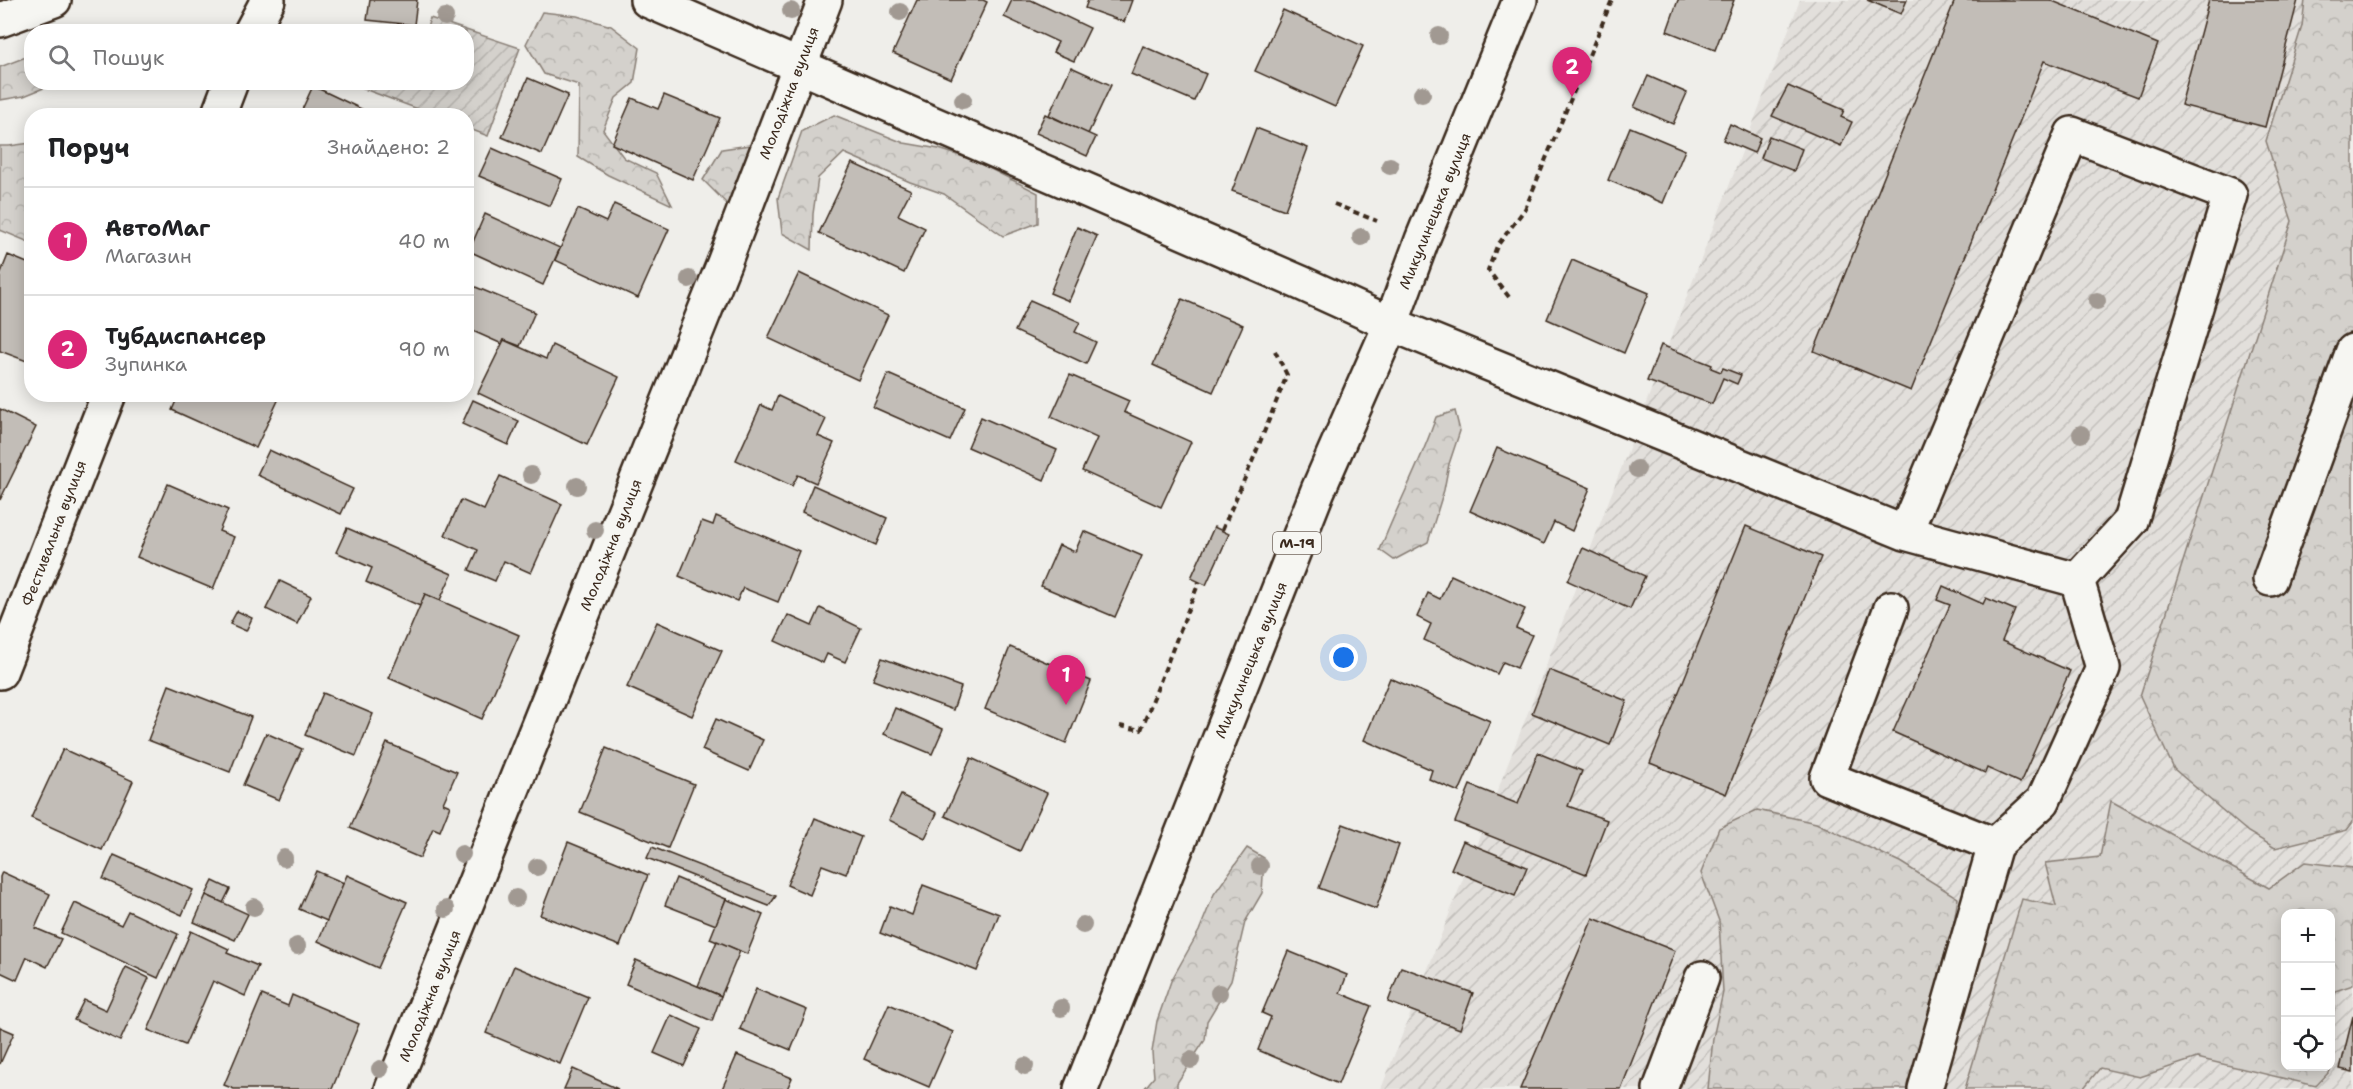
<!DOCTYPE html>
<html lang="uk">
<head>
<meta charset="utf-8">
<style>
	body { margin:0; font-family:"Shantell Sans",sans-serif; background:#f2f2f2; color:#202124 }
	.controls { position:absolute; right:18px; bottom:18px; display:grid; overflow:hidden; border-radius:12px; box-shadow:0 3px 15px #0003 }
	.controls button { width:54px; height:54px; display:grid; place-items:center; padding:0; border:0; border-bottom:2px solid #e0e0e0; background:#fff; color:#202124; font:30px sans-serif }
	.you { position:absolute; left:1344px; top:658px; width:21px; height:21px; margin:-15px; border:4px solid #fff; border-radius:50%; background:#1a73e8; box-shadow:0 0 0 9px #1a73e833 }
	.badge { display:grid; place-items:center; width:39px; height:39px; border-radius:50%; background:#db2777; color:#fff; font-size:20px; font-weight:700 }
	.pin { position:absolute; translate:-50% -50px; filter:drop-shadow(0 2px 3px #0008) }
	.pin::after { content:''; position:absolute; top:32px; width:21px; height:18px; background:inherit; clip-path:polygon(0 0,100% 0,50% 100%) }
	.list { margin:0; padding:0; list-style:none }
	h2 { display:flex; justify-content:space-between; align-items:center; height:78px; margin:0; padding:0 24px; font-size:26px }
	h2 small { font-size:20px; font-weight:400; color:#757577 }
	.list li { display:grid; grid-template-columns:39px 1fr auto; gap:18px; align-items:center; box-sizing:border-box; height:108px; padding:0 24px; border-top:2px solid #e0e0e0 }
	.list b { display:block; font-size:22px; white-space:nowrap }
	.list p { margin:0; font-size:20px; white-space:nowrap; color:#757577 }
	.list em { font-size:20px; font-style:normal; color:#757577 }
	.icon { flex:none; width:33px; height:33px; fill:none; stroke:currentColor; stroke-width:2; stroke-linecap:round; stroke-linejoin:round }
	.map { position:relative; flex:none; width:2353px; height:1089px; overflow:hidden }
	.search { position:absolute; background:#fff; box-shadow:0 3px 15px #0003; left:24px; top:24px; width:450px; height:66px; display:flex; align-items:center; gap:15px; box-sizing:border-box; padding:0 21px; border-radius:24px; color:#757577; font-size:22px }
	.panel { position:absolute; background:#fff; box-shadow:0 3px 15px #0003; left:24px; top:108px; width:450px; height:294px; border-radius:24px }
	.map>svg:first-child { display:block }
	.industrial { fill:url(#industrial-furrows); fill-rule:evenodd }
	.forest { fill:url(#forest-crowns); stroke:#887e75; stroke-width:1.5 }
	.garden { fill:url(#garden-furrows); stroke:#887e75; stroke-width:1.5 }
	.building { fill:#c2bdb7; stroke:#3b2a1e; stroke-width:1.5 }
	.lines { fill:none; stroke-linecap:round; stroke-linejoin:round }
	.minor-casing { stroke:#3b2a1e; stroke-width:38 }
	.highway-casing { stroke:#3b2a1e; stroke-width:38 }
	.path { stroke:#3b2a1e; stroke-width:4; stroke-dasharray:6 4.5; stroke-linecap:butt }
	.minor { stroke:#f6f6f2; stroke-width:33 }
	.highway { stroke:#f6f6f2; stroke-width:33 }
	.tree { fill:#a19992 }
	.labels { text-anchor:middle; stroke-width:6; stroke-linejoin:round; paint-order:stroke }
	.shield { fill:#f6f6f2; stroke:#73675e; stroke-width:1.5 }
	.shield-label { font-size:14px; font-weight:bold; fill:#3b2a1e }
	.street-label { font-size:15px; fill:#3b2a1e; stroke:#f6f6f2 }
</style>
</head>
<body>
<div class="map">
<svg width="2353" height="1089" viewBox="0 0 2353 1089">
	<defs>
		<pattern id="industrial-furrows" width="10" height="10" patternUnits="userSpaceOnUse" patternTransform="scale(1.5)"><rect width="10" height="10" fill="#e2dfdb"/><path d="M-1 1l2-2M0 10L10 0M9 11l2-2" fill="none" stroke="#c3c0bc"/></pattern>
		<pattern id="forest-crowns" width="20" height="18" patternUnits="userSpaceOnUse" patternTransform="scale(1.5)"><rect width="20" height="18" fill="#d4d1cc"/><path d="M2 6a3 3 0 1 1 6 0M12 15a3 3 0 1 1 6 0" fill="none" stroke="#b7b4af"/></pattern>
		<pattern id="garden-furrows" width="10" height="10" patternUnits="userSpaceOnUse" patternTransform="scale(1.5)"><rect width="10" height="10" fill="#d4d1cc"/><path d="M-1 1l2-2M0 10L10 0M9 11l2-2" fill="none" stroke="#b7b4af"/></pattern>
	</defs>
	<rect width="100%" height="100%" fill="#efeeea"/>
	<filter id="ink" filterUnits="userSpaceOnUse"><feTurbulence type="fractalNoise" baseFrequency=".0167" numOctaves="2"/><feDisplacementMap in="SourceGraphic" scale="12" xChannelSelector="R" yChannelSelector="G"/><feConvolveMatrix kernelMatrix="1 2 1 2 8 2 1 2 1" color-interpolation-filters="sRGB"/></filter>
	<g filter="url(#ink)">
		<!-- industrial -->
		<path class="industrial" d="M1800,0H2353V1089H1381L1527,715ZM2286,914H2330V1066H2286Z"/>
		<!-- forest -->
		<g class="forest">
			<path d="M2305,0H2353V822L2347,830L2275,848L2248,832L2174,769L2140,696L2292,221L2266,141L2302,26Z"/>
			<path d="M542,12L577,16L611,26L640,48L634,83L616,98L603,130L624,158L656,173L672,205L608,175L578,157L579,85L544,74L526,44Z"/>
			<path d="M31,55L32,82L56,83L24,96L0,100V67Z"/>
			<path d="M834,115L904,143L939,149L973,160L1038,193V223L1003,236L944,194L910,182L844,153L818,178L813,214L812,250L782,233L778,198L802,131Z"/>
			<path d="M31,143H32L31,243L0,230V146H9Z"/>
			<path d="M757,144L733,210L703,180L722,149Z"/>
			<path d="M1455,411L1460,431L1449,464L1444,490L1428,542L1394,560L1380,550C1397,505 1421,463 1436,417Z"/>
			<path d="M2111,801L2269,888L2305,862L2353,868V985L2335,991L2331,1056L2330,914H2286V1066L2330,1067V1071L2316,1086L2197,1058L2140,1077L2100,1068L2083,1089H1965L2022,899L2056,906L2045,863L2100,857Z"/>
			<path d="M1757,810L1816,823L1900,862L1958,898L1954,922L1939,974L1933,1026L1910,1089H1708L1713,1038L1723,992L1719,921L1701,873L1719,828Z"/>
			<path d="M1247,848L1264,858L1262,893L1245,922L1231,981L1207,1021L1205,1040L1177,1083V1089H1144L1154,1077L1152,1052L1157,1021L1171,981L1199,931L1214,894Z"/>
		</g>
		<!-- garden -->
		<path class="garden" d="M430,18L520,48L488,136L467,128L466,116L434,115L348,83L466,82V32L426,31Z"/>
		<!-- building -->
		<g class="building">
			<path d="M370,0H417L414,25L367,20Z"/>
			<path d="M917,0H983L987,2L951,79L893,53Z"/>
			<path d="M1012,0H1031L1090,28L1074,61L1053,52L1058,42L1004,17Z"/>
			<path d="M1088,0H1132L1124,22L1085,8Z"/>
			<path d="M1678,0H1734L1715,50L1667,31Z"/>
			<path d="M1867,0H1907L1901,14Z"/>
			<path d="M1955,0H2050L2158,44L2138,97L2044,61L1911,391L1814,351Z"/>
			<path d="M2209,0H2298L2265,127L2181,105Z"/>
			<path d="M1283,10L1363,46L1335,107L1255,71Z"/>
			<path d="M1143,46L1206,74L1194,101L1131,74Z"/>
			<path d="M1071,67L1111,85L1088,134L1049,115Z"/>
			<path d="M1648,76L1687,93L1673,124L1634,107Z"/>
			<path d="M528,78L568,95L542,154L502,137Z"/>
			<path d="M313,86L376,116H299Z"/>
			<path d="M1788,86L1844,110L1841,117L1852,122L1841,146L1772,116Z"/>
			<path d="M664,95L720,118L693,180L612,144L632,98L658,109Z"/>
			<path d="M1045,114L1096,137L1087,156L1036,133Z"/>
			<path d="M1730,124L1760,138L1754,153L1723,140Z"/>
			<path d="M1630,127L1685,150L1663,203L1608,180Z"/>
			<path d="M1256,128L1308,148L1285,210L1232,191Z"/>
			<path d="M1769,136L1802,149L1794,171L1761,158Z"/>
			<path d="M492,148L562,179L550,206L479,176Z"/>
			<path d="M852,163L911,190L898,215L925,228L904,273L819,233Z"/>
			<path d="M614,204L669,229L638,298L555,260L578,209L606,222Z"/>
			<path d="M485,214L560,248L543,285L469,251Z"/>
			<path d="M1077,227L1097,236L1069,301L1050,293Z"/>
			<path d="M8,255L32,265V363L0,351V275Z"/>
			<path d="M1572,260L1649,293L1624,353L1547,319Z"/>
			<path d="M799,273L888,315L858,380L768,338Z"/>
			<path d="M466,283L535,312L520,346L504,340L502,344L466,328Z"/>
			<path d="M1182,299L1243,325L1213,392L1153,365Z"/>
			<path d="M1030,300L1080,322L1075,332L1096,342L1086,364L1015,331Z"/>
			<path d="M504,340L546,359L552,345L619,377L587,445L478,393Z"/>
			<path d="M1661,345L1712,365L1711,368L1721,372L1723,368L1741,375L1737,384L1723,378L1712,404L1647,381Z"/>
			<path d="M888,374L965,408L950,441L873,407Z"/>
			<path d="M1070,375L1129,401L1124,412L1191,442L1161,507L1082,471L1097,438L1051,417Z"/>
			<path d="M179,394H281L256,448L172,410Z"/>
			<path d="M778,396L826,419L818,436L834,443L816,483L798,475L792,486L736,460L761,405L772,410Z"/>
			<path d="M473,400L519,421L508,445L462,424Z"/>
			<path d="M0,409L36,427L0,500Z"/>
			<path d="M981,417L1057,450L1044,480L968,447Z"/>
			<path d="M1497,448L1590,488L1572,531L1554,522L1544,544L1470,511Z"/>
			<path d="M269,450L353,489L341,514L257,475Z"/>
			<path d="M500,476L562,504L531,573L504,561L495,581L469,570L478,550L445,535L461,500L484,510Z"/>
			<path d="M168,484L228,510L219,531L234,537L213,589L137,557Z"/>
			<path d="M813,485L887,518L876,545L802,512Z"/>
			<path d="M716,516L799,551L778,602L743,588L737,601L679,576L702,521L713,525Z"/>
			<path d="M1746,526L1821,557L1726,794L1650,763Z"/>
			<path d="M1214,527L1229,534L1206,585L1191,578Z"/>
			<path d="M347,528L452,574L440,600L425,594L420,606L366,582L372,568L336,552Z"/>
			<path d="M1084,531L1142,556L1115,617L1041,586L1059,545L1075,552Z"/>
			<path d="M1583,548L1645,576L1630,609L1568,581Z"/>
			<path d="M1451,575L1525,609L1516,628L1532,635L1517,668L1503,662L1497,674L1424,640L1431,624L1417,617L1428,593L1440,599Z"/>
			<path d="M280,581L311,596L297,624L266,609Z"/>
			<path d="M1943,586L1983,604L1986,598L2015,610L2002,641L2070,671L2020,783L1987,768L1985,773L1893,732L1950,605L1937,600Z"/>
			<path d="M425,594L519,635L482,719L389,678Z"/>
			<path d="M820,608L861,628L845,662L827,654L823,663L775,641L788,615L812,626Z"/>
			<path d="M237,611L252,618L246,631L230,624Z"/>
			<path d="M657,622L722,651L692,716L627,687Z"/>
			<path d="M1010,647L1091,681L1066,743L985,709Z"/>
			<path d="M882,658L961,687L953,710L873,680Z"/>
			<path d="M1549,670L1627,701L1610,745L1532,713Z"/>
			<path d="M1390,678L1490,721L1459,792L1429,779L1432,770L1364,740Z"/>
			<path d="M169,685L251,717L230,772L148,740Z"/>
			<path d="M323,693L373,714L356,756L305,735Z"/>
			<path d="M895,708L943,729L932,754L884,734Z"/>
			<path d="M716,719L763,740L749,771L702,750Z"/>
			<path d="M266,733L302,749L279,800L243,785Z"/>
			<path d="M387,743L457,772L443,803L450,806L440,831L433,828L420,858L350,828Z"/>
			<path d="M606,748L694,784L668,848L580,812Z"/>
			<path d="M63,749L133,781L102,850L31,818Z"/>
			<path d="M1538,753L1582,771L1568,806L1607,820L1586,874L1455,822L1470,785L1518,804Z"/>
			<path d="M971,758L1047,793L1020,851L945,816Z"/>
			<path d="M901,795L937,813L925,838L889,820Z"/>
			<path d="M815,818L861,837L846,874L822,865L810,895L787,885Z"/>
			<path d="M1343,824L1399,845L1376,909L1319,888Z"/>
			<path d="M1463,841L1527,867L1515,896L1451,869Z"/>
			<path d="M568,842L648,875L620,946L540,915Z"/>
			<path d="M652,847L776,896L769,906L647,858Z"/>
			<path d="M114,855L193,890L182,915L103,879Z"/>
			<path d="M316,871L344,883L327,921L299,909Z"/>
			<path d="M2,872L50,894L35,928L61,939L47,967L27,957L17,980L0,972V877Z"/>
			<path d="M347,875L407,902L378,968L318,941Z"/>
			<path d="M676,878L726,899L716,925L665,905Z"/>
			<path d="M213,881L230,889L223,903L206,895Z"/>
			<path d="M923,885L999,914L977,971L880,933L890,906L912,915Z"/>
			<path d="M206,895L248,914L235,940L194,922Z"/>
			<path d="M726,899L763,915L747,954L710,939Z"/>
			<path d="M75,903L121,925L128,911L178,934L158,978L61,933Z"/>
			<path d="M1593,918L1675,951L1621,1089H1520Z"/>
			<path d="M191,931L229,949L227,953L258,966L245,996L213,981L185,1045L148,1030Z"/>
			<path d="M717,941L740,951L721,996L698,986Z"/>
			<path d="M1288,951L1347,975L1340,993L1371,1006L1338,1084L1258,1050L1271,1017L1262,1013Z"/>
			<path d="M636,960L721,996L712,1021L626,984Z"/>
			<path d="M514,966L588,997L560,1064L486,1033Z"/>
			<path d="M126,967L149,978L120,1041L74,1020L84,1000L106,1010Z"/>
			<path d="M1401,967L1473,993L1460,1029L1388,1002Z"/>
			<path d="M756,989L807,1010L791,1050L740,1029Z"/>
			<path d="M262,995L288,1006L292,995L359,1024L332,1089H234L224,1085Z"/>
			<path d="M889,1004L953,1032L929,1087L864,1059Z"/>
			<path d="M671,1015L701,1029L684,1066L654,1053Z"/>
			<path d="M2353,1016V1072L2340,1069Z"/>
			<path d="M0,1027L14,1033L0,1064Z"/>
			<path d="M737,1055L792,1078L787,1089H722Z"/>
			<path d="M573,1069L618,1089H564Z"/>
		</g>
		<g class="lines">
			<!-- minor casing -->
			<g class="minor-casing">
				<g id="minor">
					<path d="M647,0L1301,283L1391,324L1905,533L2077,580L2131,521L2230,195L2072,134L1905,533"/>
					<path d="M0,20L54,0"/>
					<path d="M251,32L268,0"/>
					<path d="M218,116L231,82"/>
					<path d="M2270,579L2353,351"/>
					<path d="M1891,608L1827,778L1995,845L1925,1089"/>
					<path d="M0,672L109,394"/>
					<path d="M1995,845L2043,801L2103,668L2077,580"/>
					<path d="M392,1089L724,263L825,0"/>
					<path d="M1660,1089L1702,978"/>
				</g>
			</g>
			<!-- highway casing -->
			<g class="highway-casing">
				<path id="highway" d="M1081,1089L1318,490L1391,324L1422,240L1520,0"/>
			</g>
			<!-- path -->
			<g class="path">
				<path d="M1334,204L1377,221"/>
				<path d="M1509,297L1488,270L1497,246L1525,209L1612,0"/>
				<path d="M1222,530L1252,462L1287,375L1274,349"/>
				<path d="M1120,726L1141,730L1199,582"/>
			</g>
			<!-- minor -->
			<use href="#minor" class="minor"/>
			<!-- highway -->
			<use href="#highway" class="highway"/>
		</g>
		<!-- trees -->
		<g class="tree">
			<circle cx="791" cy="11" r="9"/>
			<circle cx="900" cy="12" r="9"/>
			<circle cx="445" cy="17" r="9"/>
			<circle cx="1439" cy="36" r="9"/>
			<circle cx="1422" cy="94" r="9"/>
			<circle cx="963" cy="100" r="9"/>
			<circle cx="1390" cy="166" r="9"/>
			<circle cx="1361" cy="237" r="9"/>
			<circle cx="689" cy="279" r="9"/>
			<circle cx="2097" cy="301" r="9"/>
			<circle cx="2081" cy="434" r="9"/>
			<circle cx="1637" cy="469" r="9"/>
			<circle cx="531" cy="475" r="9"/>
			<circle cx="577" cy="486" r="9"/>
			<circle cx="595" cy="530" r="9"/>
			<circle cx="462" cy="854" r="9"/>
			<circle cx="284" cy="858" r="9"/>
			<circle cx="1260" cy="866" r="9"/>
			<circle cx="537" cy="867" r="9"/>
			<circle cx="516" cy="898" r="9"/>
			<circle cx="254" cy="907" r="9"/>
			<circle cx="446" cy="909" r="9"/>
			<circle cx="1083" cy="925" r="9"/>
			<circle cx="297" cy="946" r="9"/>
			<circle cx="1219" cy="993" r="9"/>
			<circle cx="1061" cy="1008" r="9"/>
			<circle cx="1191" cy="1060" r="9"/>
			<circle cx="1025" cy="1066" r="9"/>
			<circle cx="380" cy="1069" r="9"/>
		</g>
	</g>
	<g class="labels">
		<!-- shield labels -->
		<rect class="shield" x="1273" y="532" width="48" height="22" rx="4.5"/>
		<g class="shield-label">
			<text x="1297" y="548">М-19</text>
		</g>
		<!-- street labels -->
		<g class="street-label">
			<text transform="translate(789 93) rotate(-69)" y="5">Молодіжна вулиця</text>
			<text transform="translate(1435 211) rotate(-68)" y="5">Микулинецька вулиця</text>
			<text transform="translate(54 533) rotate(-69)" y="5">Фестивальна вулиця</text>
			<text transform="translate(611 545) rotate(-68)" y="5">Молодіжна вулиця</text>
			<text transform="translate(1251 660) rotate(-68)" y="5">Микулинецька вулиця</text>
			<text transform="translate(430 996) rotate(-68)" y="5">Молодіжна вулиця</text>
		</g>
	</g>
</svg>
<div class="controls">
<button>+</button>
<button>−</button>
<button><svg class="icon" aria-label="locate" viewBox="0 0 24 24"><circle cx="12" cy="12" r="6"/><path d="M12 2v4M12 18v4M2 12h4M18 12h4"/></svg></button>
</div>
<div class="you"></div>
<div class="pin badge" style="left:1066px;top:705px">1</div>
<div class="pin badge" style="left:1572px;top:97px">2</div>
<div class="search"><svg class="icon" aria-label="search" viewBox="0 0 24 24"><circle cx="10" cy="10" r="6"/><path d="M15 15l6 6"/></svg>Пошук</div>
<section class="panel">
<h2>Поруч<small>Знайдено: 2</small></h2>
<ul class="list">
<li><span class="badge">1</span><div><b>АвтоМаг</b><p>Магазин</p></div><em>40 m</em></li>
<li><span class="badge">2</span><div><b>Тубдиспансер</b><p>Зупинка</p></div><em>90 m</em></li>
</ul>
</section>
</div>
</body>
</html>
